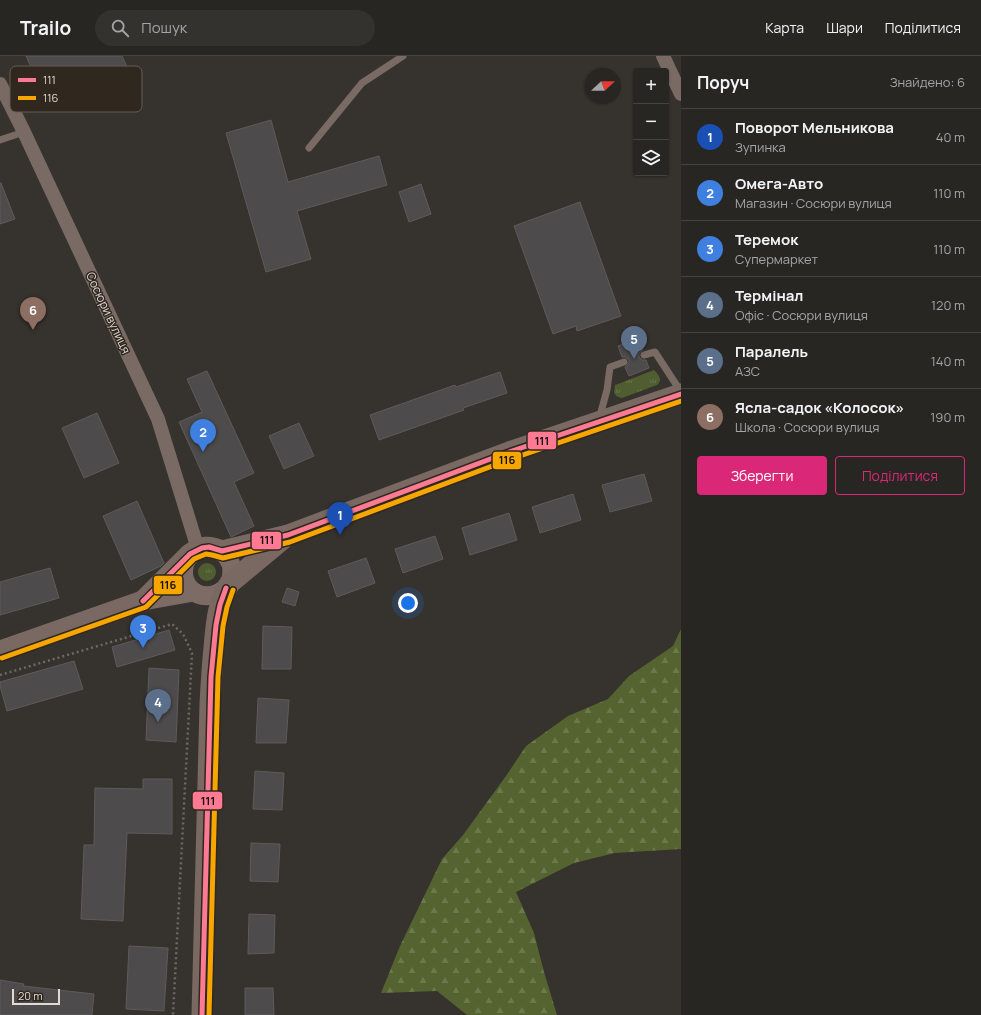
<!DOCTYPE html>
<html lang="uk">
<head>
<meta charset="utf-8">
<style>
	body { margin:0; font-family:Manrope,sans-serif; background:#34322f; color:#f1f3f6 }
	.controls { position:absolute; right:12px; top:12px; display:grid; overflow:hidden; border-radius:4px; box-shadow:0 1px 3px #0004 }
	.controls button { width:36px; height:36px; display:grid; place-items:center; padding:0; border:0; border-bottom:1px solid #444340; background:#282622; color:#f1f3f6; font:20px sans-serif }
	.compass { position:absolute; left:585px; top:12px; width:36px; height:36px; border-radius:50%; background:#282622; box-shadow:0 1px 3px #0004; rotate:68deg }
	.scale { position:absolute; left:12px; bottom:10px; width:48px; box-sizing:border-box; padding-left:4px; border:2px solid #e0dad5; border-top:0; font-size:11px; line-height:14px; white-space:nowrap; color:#e0dad5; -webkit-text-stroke:3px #30281f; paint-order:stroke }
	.you { position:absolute; left:408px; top:547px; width:14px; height:14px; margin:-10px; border:3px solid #fff; border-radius:50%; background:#1a73e8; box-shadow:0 0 0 6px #1a73e833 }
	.badge { display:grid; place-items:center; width:26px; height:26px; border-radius:50%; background:#db2777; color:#fff; font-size:13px; font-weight:700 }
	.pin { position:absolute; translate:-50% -33px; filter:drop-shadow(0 1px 2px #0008) }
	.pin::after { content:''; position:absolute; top:21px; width:14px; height:12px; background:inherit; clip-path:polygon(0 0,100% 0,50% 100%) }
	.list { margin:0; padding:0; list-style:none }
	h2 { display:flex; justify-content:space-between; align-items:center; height:52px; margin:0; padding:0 16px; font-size:17px }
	h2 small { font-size:13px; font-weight:400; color:#a5a5a5 }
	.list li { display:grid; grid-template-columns:26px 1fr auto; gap:12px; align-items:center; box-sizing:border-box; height:56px; padding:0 16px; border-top:1px solid #444340 }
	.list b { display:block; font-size:15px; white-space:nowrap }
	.list p { margin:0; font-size:13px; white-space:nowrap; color:#a5a5a5 }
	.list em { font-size:13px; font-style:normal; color:#a5a5a5 }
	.actions { display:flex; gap:8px; padding:12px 16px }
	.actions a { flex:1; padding:9px 0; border:1px solid #db2777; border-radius:4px; text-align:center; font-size:14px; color:#db2777 }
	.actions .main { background:#db2777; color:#fff }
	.icon { flex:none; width:22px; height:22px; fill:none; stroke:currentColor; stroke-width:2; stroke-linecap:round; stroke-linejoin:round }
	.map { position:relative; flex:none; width:681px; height:959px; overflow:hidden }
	header { display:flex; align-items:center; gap:24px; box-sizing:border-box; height:56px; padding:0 20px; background:#282622; border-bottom:1px solid #444340 }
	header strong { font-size:19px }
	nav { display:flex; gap:22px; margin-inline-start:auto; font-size:14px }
	.search { width:280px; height:36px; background:#34322f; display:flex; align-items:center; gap:10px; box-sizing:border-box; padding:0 14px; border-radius:22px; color:#a5a5a5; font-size:15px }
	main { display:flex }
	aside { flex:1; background:#282622 }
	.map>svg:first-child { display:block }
	.grass { fill:url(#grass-tufts) }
	.forest { fill:url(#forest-firs) }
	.building { fill:#4d4b4b; stroke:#5d5b5b }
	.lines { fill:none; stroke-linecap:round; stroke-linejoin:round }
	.path { stroke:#716863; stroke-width:2.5; stroke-dasharray:2 3; stroke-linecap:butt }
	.service { stroke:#796a64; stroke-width:7 }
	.minor { stroke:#796a64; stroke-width:14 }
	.secondary { stroke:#7c6c65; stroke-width:19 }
	.primary { stroke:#7a6963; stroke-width:21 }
	.bus-1-casing { stroke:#30281f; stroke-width:8 }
	.bus-2-casing { stroke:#30281f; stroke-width:8 }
	.bus-1 { stroke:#fe7a93; stroke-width:5 }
	.bus-2 { stroke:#f7a600; stroke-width:5 }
	.labels { text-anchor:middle; stroke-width:3; stroke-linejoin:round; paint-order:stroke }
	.street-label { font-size:12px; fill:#e0dad5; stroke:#30281f }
	.key { fill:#30281f; stroke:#655d56; stroke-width:1 }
	.key-label { font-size:11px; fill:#e0dad5 }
	.line-badge { stroke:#30281f; stroke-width:1.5 }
	.pale-badge-label { font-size:11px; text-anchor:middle; font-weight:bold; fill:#111 }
</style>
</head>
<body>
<header>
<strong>Trailo</strong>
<div class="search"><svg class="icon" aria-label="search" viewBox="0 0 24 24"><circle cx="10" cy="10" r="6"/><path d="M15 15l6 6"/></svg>Пошук</div>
<nav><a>Карта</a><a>Шари</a><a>Поділитися</a></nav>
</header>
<main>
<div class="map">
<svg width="681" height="959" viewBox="0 0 681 959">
	<defs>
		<pattern id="grass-tufts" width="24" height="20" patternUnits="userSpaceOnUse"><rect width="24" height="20" fill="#505d30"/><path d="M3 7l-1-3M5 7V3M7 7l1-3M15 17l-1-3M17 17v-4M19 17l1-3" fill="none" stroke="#69744d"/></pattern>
		<pattern id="forest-firs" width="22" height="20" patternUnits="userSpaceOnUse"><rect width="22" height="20" fill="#54632f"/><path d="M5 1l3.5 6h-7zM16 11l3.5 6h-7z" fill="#6c794c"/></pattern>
	</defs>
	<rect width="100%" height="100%" fill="#36322d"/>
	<!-- grass -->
	<g class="grass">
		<path d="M654,314C659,319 663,324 657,329L622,342C613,340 614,337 615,329L618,328Z"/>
		<circle cx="207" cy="516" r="9"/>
	</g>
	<!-- forest -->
	<path class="forest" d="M681,573V793L615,797L574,807L516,836L534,877L544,916L557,959H467L437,935L381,937L400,890L442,803L463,779L506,720L526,690L568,660L608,643L629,620L673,590Z"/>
	<!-- building -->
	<g class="building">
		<path d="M26,0H122L133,23L94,41L90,33L49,51Z"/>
		<path d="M271,64L288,126L379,100L387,129L297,155L311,203L266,216L226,77Z"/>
		<path d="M0,127H1L15,163L0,168Z"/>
		<path d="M421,128L431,158L409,166L399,136Z"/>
		<path d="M580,146L621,260L577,275L576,270L553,278L514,170Z"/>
		<path d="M638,282L643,294L639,297V301L642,304H646L649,312L629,320L625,311L629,307V304L625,301H622L618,290Z"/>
		<path d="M207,315L254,417L234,426L254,470L231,481L179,366L202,356L187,323Z"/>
		<path d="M500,316L507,337L463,352L464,354L379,384L370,359L455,329L456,331Z"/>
		<path d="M97,357L119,407L84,422L62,372Z"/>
		<path d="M299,367L314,400L284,413L269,380Z"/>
		<path d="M644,418L652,445L610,456L602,429Z"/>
		<path d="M573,438L581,464L540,477L532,451Z"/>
		<path d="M137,445L164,507L161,510L131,524L103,460Z"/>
		<path d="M509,457L517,484L470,499L462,472Z"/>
		<path d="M435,480L443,503L403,517L395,493Z"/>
		<path d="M366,502L375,527L337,541L328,515Z"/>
		<path d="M50,512L59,542L0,559V526Z"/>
		<path d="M287,532L299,536L295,550L282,546Z"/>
		<path d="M263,570L292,571L291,613H262Z"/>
		<path d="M169,574L175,594L117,611L112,591Z"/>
		<path d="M74,605L83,633L7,655L0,630V626Z"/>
		<path d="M149,612L179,614L176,686L146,684Z"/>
		<path d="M258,642L289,644L286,687H256Z"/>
		<path d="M255,715L284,717L282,754L253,753Z"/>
		<path d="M143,723H172V778L127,777L123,865L81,863L84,789H94L95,732L143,733Z"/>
		<path d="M251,787L280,788L278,826L250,825Z"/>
		<path d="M249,858L275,859L274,897L248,898Z"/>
		<path d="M129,890L168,892L164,955L126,953Z"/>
		<path d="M0,924L24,928L23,930L94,938L92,959H0Z"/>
		<path d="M245,932H273L274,959H245Z"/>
	</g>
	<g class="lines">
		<!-- path -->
		<path class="path" d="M0,619L172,568L183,578L192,597L173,959"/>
		<!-- service -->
		<g class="service">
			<path d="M0,84L24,76"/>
			<path d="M309,92L362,27L403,0"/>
			<path d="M644,299L655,296L681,336"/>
			<path d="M599,363L607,334L610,311L624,306"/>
		</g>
		<!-- minor -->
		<g class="minor">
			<path d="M663,0L681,38"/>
			<path d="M0,28L24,76L158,363L198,493"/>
		</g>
		<!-- secondary -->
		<g class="secondary">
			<path d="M222,495C232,505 234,513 230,527"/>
			<path d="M190,498C170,525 200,554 226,532"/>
			<path d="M143,545L194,536"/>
		</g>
		<!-- primary -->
		<g class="primary">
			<path d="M0,595L143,545L190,498C201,490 209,489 222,495L288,479L509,396L681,338"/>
			<path d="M202,959L210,648C211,629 212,611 214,592C216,570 217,546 230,527L283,483"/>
		</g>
		<!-- bus-1 casing -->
		<g class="bus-1-casing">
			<g id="bus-1">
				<path d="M143,545L190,498L202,492L209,491L222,495L288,479L509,396L681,338"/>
				<path d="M202,959L211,621L216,569L220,549L226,532"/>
			</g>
		</g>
		<!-- bus-2 casing -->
		<g class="bus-2-casing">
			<g id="bus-2">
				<path d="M2,602L146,551L194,503L201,500L206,498L212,499L223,502L290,486L511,403L681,345"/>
				<path d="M209,959L218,621L223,570L227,551L233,534"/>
			</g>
		</g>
		<!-- bus-1 -->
		<use href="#bus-1" class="bus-1"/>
		<!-- bus-2 -->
		<use href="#bus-2" class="bus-2"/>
	</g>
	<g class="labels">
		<!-- street labels -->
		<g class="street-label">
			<text transform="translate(108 257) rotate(65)" y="4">Сосюри вулиця</text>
		</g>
	</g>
	<!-- legend -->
	<rect x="10" y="10" width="132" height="46" rx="6" class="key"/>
	<rect x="18" y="22" width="18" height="4" fill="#fe7a93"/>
	<rect x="18" y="40" width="18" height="4" fill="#f7a600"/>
	<g class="key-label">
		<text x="43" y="28">111</text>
		<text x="43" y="46">116</text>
	</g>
	<g class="line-badge">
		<rect x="527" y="375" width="30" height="19" rx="4" fill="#fe7a93"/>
		<rect x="492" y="395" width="30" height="19" rx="4" fill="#f7a600"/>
		<rect x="251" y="475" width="31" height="19" rx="4" fill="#fe7a93"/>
		<rect x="153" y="519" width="30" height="20" rx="4" fill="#f7a600"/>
		<rect x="192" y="735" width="31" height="19" rx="4" fill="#fe7a93"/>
	</g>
	<g class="pale-badge-label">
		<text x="542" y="389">111</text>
		<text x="507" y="408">116</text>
		<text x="267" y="488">111</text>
		<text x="168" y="533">116</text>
		<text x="208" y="749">111</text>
	</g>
</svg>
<div class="controls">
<button>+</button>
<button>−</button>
<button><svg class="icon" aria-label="layers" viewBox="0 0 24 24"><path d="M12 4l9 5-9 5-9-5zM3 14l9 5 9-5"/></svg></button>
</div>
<svg class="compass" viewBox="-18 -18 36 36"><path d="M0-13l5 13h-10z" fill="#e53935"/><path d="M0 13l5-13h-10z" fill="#a5a5a5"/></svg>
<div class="scale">20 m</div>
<div class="you"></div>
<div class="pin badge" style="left:340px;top:479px;background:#1a4fb4">1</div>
<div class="pin badge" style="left:203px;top:396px;background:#3f7fe0">2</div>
<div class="pin badge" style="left:143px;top:592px;background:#3f7fe0">3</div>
<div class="pin badge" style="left:158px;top:666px;background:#5c6f8a">4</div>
<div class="pin badge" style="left:634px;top:303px;background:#5c6f8a">5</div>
<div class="pin badge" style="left:33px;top:274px;background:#8d6e63">6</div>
</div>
<aside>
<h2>Поруч<small>Знайдено: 6</small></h2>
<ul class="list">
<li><span class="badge" style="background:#1a4fb4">1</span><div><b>Поворот Мельникова</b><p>Зупинка</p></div><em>40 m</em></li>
<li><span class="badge" style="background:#3f7fe0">2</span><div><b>Омега-Авто</b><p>Магазин · Сосюри вулиця</p></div><em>110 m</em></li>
<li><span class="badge" style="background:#3f7fe0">3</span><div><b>Теремок</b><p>Супермаркет</p></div><em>110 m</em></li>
<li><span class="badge" style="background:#5c6f8a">4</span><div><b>Термінал</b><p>Офіс · Сосюри вулиця</p></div><em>120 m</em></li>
<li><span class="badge" style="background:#5c6f8a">5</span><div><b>Паралель</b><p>АЗС</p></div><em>140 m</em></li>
<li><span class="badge" style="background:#8d6e63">6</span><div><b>Ясла-садок «Колосок»</b><p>Школа · Сосюри вулиця</p></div><em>190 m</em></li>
</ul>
<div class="actions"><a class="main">Зберегти</a><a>Поділитися</a></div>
</aside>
</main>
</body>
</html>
